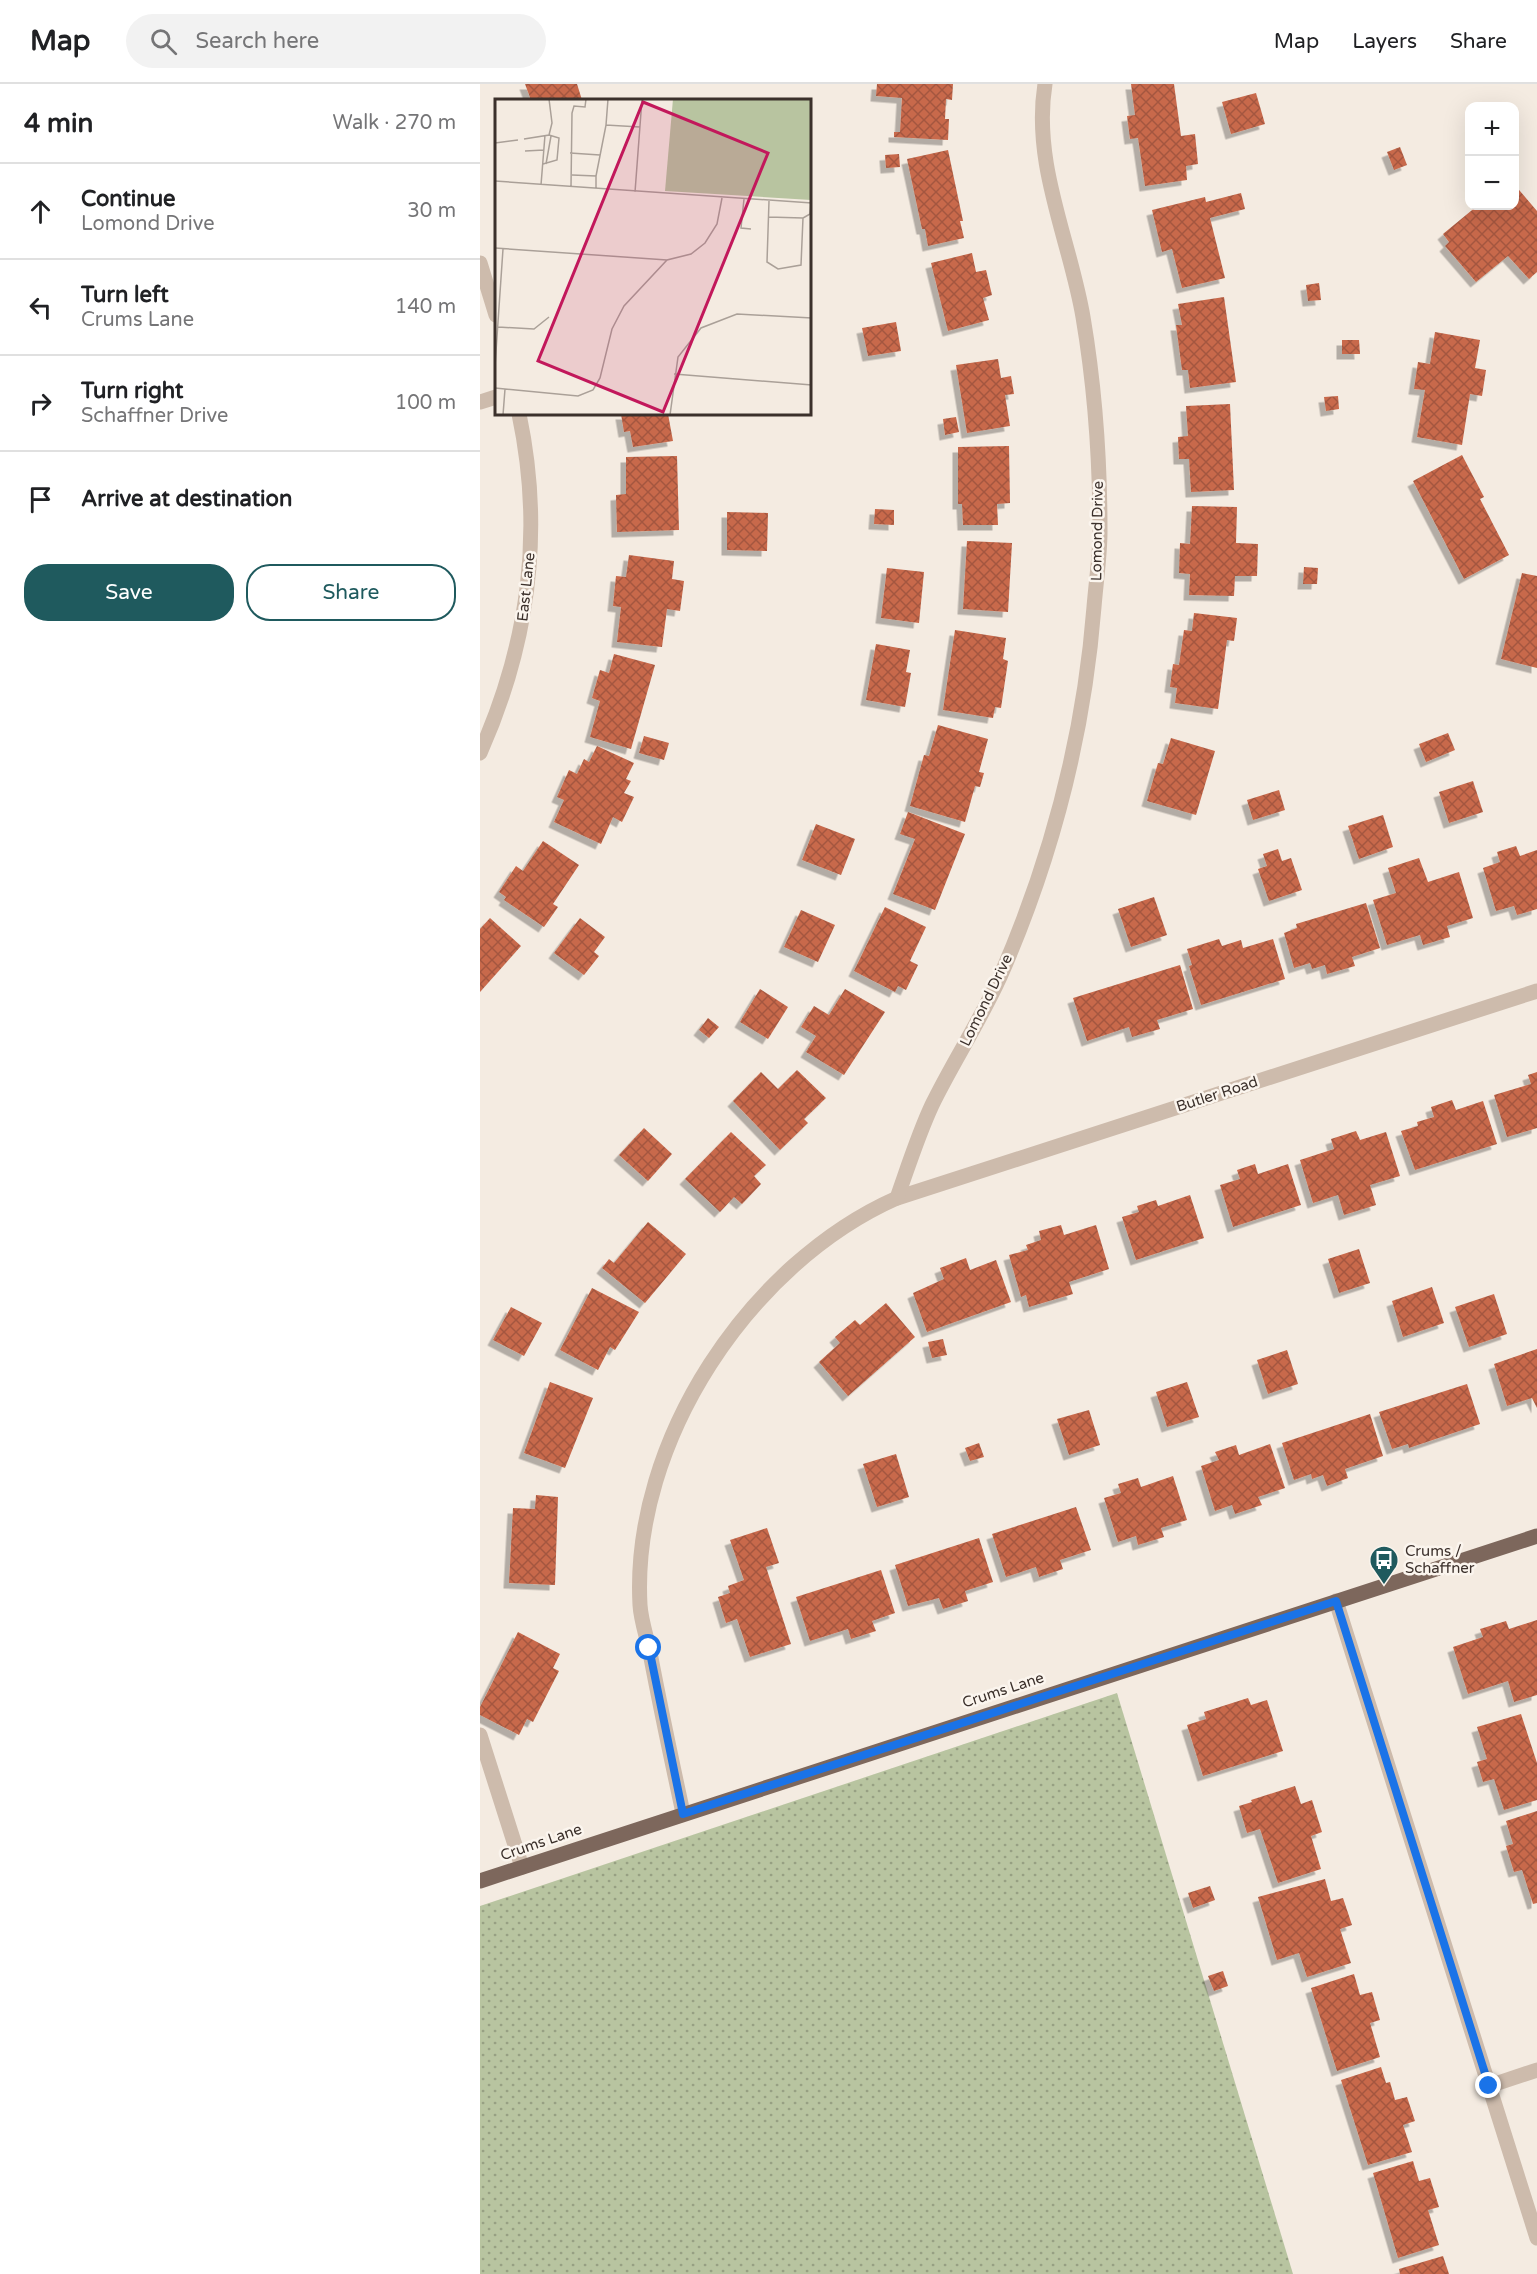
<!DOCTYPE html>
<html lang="en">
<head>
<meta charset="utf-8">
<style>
	body { margin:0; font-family:"Varela Round",sans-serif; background:#f2f2f2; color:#202124 }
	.controls { position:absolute; right:18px; top:18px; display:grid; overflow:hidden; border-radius:12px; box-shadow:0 6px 24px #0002 }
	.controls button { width:54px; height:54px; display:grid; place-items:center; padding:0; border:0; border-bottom:2px solid #e0e0e0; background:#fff; color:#202124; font:30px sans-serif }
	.stop { position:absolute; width:18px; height:18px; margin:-14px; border:4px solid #1a73e8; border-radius:50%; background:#fff }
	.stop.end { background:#1a73e8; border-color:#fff; box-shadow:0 2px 6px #0008 }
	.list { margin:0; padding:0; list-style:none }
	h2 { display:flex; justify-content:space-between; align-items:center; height:78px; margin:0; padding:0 24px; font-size:26px }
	h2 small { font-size:20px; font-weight:400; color:#757577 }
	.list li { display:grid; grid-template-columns:39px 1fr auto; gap:18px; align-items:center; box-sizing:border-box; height:96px; padding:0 24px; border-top:2px solid #e0e0e0 }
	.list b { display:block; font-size:22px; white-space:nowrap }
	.list p { margin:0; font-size:20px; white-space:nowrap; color:#757577 }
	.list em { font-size:20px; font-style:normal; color:#757577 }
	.actions { display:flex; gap:12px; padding:18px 24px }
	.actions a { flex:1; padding:14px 0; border:2px solid #1f5a5e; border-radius:24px; text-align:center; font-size:21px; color:#1f5a5e }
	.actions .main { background:#1f5a5e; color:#fff }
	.icon { flex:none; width:33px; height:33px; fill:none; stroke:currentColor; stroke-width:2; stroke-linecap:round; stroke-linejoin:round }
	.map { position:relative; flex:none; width:1057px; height:2190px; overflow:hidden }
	header { display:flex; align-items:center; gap:36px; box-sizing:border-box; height:84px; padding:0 30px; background:#fff; border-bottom:2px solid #e0e0e0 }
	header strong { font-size:28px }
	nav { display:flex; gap:33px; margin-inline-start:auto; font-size:21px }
	.search { width:420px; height:54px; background:#f2f2f2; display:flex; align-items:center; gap:15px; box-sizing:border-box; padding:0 21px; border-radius:33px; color:#757577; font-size:22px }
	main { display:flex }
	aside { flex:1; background:#fff }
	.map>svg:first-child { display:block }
	.grass { fill:url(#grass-dots) }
	.building { fill:url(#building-cross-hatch); filter:url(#shadow) }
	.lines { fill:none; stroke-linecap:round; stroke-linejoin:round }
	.minor { stroke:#cdbbac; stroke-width:15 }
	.major { stroke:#7d675c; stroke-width:15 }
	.route { stroke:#1a73e8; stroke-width:8 }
	.labels { text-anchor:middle; stroke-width:5; stroke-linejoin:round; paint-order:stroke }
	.street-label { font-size:15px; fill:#3b302b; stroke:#fbf5ee }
	.poi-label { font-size:15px; fill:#3b302b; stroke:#fbf5ee; text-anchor:start }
	.inset-road { fill:none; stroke:#aaa098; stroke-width:1.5 }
	.view { fill:#c2185b; fill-opacity:0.15; stroke:#c2185b; stroke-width:3 }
	.inset-edge { fill:none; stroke:#3b302b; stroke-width:3 }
</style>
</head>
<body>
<header>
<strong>Map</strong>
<div class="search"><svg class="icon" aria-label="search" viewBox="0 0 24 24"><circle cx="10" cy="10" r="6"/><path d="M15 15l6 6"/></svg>Search here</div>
<nav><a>Map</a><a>Layers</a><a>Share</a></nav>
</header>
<main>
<aside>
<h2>4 min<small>Walk · 270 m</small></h2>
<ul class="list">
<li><svg class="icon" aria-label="ahead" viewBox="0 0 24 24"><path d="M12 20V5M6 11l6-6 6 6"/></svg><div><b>Continue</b><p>Lomond Drive</p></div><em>30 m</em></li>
<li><svg class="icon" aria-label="left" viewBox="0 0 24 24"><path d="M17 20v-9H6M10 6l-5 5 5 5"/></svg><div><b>Turn left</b><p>Crums Lane</p></div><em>140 m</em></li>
<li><svg class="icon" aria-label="right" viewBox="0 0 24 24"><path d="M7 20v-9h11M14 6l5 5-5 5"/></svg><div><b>Turn right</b><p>Schaffner Drive</p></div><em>100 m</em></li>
<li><svg class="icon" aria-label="arrive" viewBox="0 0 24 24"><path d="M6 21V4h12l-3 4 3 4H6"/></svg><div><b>Arrive at destination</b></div></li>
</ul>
<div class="actions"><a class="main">Save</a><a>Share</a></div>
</aside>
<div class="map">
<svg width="1057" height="2190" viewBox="0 0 1057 2190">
	<defs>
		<pattern id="grass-dots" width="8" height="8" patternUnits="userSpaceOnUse" patternTransform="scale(1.5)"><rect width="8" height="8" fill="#b8c4a0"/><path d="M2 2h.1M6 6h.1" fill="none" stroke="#97a083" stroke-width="1.8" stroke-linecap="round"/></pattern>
		<pattern id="building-cross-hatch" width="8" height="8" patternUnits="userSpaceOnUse" patternTransform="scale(1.5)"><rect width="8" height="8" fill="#c8694b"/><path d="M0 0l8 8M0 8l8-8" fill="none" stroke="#a4573f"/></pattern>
		<filter id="shadow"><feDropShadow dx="-5.5" dy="5.5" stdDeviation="0" flood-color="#0004"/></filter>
	</defs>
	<rect width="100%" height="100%" fill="#f4ebe1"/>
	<!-- grass -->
	<path class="grass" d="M637,1609L813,2190H0V1822Z"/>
	<!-- building -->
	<g class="building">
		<path d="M45,0H97L102,16H51Z"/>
		<path d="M397,0H473L472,16L466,15L465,35H469L468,56L414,53V48H420L422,14L396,12Z"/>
		<path d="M651,0H694L701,52L715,50L718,80L706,82L707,96L665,102L658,54L650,55L647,32L655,31Z"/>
		<path d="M776,9L785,40L751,50L742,18Z"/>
		<path d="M920,63L927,81L914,86L907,68Z"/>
		<path d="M468,66L483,137H480L484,154L448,162L445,145H442L427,75Z"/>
		<path d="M419,70L420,83L406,84L405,71Z"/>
		<path d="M1034,100L1057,127V188L1049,195L1028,172L996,198L965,162L969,158L963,150L997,122H1034Z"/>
		<path d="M761,109L765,125L730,134L745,194L702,204L692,165L682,168L672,126L725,113L726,118Z"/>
		<path d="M492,169L496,188L506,186L512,211L503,214L509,236L468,247L451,179Z"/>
		<path d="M839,199L841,216L828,217L826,201Z"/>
		<path d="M744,213L756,298L710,304L708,286H702L696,241H702L698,220Z"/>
		<path d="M416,238L421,267L388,272L382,244Z"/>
		<path d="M955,248L1000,256L995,284L1006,286L1002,312L990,310L982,361L937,353L945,306L934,305L938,278L950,280Z"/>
		<path d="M862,256H879L880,270H862Z"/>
		<path d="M518,275L521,294L531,292L534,310L525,311L530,342L487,349L476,281Z"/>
		<path d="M858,312L859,325L846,327L844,313Z"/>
		<path d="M750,320L754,406L711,408L709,375H699L698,353L708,352L706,322Z"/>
		<path d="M141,330H188L193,357L153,363L150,347L144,348Z"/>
		<path d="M476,333L479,348L465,351L463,335Z"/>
		<path d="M529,362L530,419L517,420L518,441H483L482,420H478V363Z"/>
		<path d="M982,371L1004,413L1000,415L1029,471L984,495L933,397Z"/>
		<path d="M197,372L199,446L137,448L136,411L146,410V373Z"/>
		<path d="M712,422L757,423L756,459L778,460L777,492H755L754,512L709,511L710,490L699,489L700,459L710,460Z"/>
		<path d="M395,425L414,426V441L394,440Z"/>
		<path d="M247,428L288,429L287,467L247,466Z"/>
		<path d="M487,457L532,459L528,528L483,525Z"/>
		<path d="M149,471L194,477L192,495L204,497L200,527L187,525L182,563L137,558L141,523L133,522L136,492L146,493Z"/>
		<path d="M824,483L838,484L837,500H823Z"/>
		<path d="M407,484L444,488L439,539L401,534Z"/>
		<path d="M1042,489L1057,492V584L1021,575Z"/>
		<path d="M714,529L757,534L754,557L747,556L738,625L695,619L697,604L690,603L693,580L699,581L704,546L712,547Z"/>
		<path d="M475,546L526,554L523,575L528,577L521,624L515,623L513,634L463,626Z"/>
		<path d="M396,560L430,566L426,588L431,589L425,623L386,616Z"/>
		<path d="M134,570L175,581L151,665L110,653L120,617L112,614L120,586L129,589Z"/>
		<path d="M458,641L508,655L499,688L504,689L500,703L495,702L485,738L430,722L444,671L449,672Z"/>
		<path d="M968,649L975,666L946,678L939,660Z"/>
		<path d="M164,652L189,659L184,676L159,669Z"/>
		<path d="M691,654L735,667L716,731L667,717L678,679L683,680Z"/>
		<path d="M117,662L154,679L146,695L151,697L144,709L154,713L142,738L133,733L121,760L74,738L84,716L77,713L89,686L97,690L104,675L109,678Z"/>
		<path d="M993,697L1003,728L969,739L959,708Z"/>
		<path d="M799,706L805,726L773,736L767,716Z"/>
		<path d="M428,728L485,750L455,826L413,810L435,755L420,750Z"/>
		<path d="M903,731L913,763L879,775L868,742Z"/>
		<path d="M336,740L375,755L361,791L322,776Z"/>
		<path d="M63,757L99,781L73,820L78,823L64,843L24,816L26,813L19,808L36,782L43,787Z"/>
		<path d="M1036,762L1040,772L1057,766V825L1037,831L1034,822L1016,827L1003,784L1020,778L1017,768Z"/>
		<path d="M798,765L802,777L811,774L822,806L789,817L778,785L787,782L783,770Z"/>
		<path d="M939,774L948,798L979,788L993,834L967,842L970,853L943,861L940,851L907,861L893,816L916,809L908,784Z"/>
		<path d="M674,813L687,851L651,863L638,825Z"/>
		<path d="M886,819L900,864L872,873L875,882L847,890L845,881L832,885L830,879L814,884L804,849L817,844L816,840Z"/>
		<path d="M405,823L446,843L430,877L438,881L426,906L418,902L415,908L374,887Z"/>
		<path d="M321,826L355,841L338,878L304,863Z"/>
		<path d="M10,834L41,862L0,908V845Z"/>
		<path d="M100,834L125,853L114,868L119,872L104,891L74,869Z"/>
		<path d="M739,855L742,862L761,856L763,864L793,855L805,895L721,921L709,882L712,881L707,865Z"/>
		<path d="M700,881L713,925L677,936L680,945L652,953L649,943L607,957L593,914Z"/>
		<path d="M280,905L308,923L288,955L260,938Z"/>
		<path d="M365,905L405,928L364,991L326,968L336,952L321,943L334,922L349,931Z"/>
		<path d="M228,934L239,943L229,954L219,946Z"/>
		<path d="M317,986L346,1014L324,1035L328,1039L300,1066L253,1017L281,988L298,1005Z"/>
		<path d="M1057,988V1044L1027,1053L1014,1011L1051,1000L1048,991Z"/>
		<path d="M972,1016L976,1026L1003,1017L1017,1060L935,1086L921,1047L938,1042L937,1038L954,1033L951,1023Z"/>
		<path d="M164,1044L192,1070L168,1097L139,1071Z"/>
		<path d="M876,1047L880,1056L906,1048L920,1092L890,1101L896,1121L864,1131L858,1111L833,1119L820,1076L854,1065L851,1055Z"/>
		<path d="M251,1048L286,1081L274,1092L281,1100L262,1120L254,1113L240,1128L205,1095Z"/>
		<path d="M775,1080L778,1090L808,1080L821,1121L753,1143L740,1101L760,1095L757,1086Z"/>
		<path d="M710,1111L724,1154L656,1176L642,1133L659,1128L657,1122L676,1116L678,1122Z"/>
		<path d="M168,1138L206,1170L165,1219L122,1184L129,1175L134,1179Z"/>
		<path d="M581,1141L584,1151L616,1141L629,1185L589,1198L593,1210L549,1223L546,1211L541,1213L529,1171L548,1166L546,1161L561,1156L559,1147Z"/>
		<path d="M879,1165L890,1199L859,1209L848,1175Z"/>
		<path d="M486,1174L490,1186L516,1176L531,1218L447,1248L433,1209L464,1195L460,1184Z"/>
		<path d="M952,1203L964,1239L923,1253L912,1217Z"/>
		<path d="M112,1204L159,1228L135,1266L130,1263L118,1286L80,1266Z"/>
		<path d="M1014,1210L1027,1250L989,1263L975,1223Z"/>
		<path d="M406,1219L435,1253L368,1312L339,1278L360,1259L355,1253L375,1236L380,1241Z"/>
		<path d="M31,1223L62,1239L44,1272L13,1256Z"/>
		<path d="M463,1255L467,1271L452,1274L448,1258Z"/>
		<path d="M1057,1265V1324L1052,1314L1027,1322L1014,1280Z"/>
		<path d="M807,1266L818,1300L788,1310L777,1276Z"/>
		<path d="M70,1298L113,1314L85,1384L44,1369Z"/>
		<path d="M707,1298L719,1333L687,1343L676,1308Z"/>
		<path d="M987,1300L1000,1340L929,1364L928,1360L912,1365L899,1328Z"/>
		<path d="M609,1326L620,1361L589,1371L577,1335Z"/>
		<path d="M890,1330L903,1372L865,1385L868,1394L847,1402L843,1391L832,1395L831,1390L814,1396L802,1359Z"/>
		<path d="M499,1359L504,1373L490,1377L485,1364Z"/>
		<path d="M790,1360L805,1404L778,1413L782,1421L755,1430L752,1421L735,1427L721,1382L739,1376L735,1368L756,1361L759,1371Z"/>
		<path d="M416,1370L429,1413L397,1423L383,1380Z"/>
		<path d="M693,1392L707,1436L681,1444L684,1453L658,1461L656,1452L638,1458L624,1414L641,1409L638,1400L658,1394L661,1403Z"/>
		<path d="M56,1411L78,1413L75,1501L29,1499L33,1424L55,1425Z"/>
		<path d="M596,1423L611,1466L580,1476L583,1485L559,1493L556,1483L526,1493L512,1450Z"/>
		<path d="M287,1444L299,1479L286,1483L311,1560L270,1573L257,1535L246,1539L238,1513L250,1509L248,1502L264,1496L250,1456Z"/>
		<path d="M499,1454L513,1498L485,1507L488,1517L463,1525L459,1514L428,1522L415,1481Z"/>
		<path d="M401,1486L415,1529L392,1537L396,1547L371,1555L368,1545L330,1557L316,1513Z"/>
		<path d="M1057,1536V1611L1034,1618L1028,1597L988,1610L973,1563L1003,1553L1000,1545L1026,1537L1029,1545Z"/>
		<path d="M38,1548L80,1570L73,1584L79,1587L53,1638L47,1635L39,1651L0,1631V1623Z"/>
		<path d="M768,1614L771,1621L787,1616L803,1667L723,1692L707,1641L726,1635L724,1628Z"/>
		<path d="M1041,1630L1057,1679V1716L1024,1726L1014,1695L1003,1698L997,1678L1007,1675L997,1643Z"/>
		<path d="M815,1702L821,1720L832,1716L842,1748L831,1752L841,1785L798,1799L780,1745L767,1749L759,1722L772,1718L771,1716Z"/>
		<path d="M1057,1727V1819L1053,1820L1042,1786L1034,1788L1026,1762L1033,1760L1026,1737Z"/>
		<path d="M845,1795L851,1817L863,1814L872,1841L860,1845L871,1879L827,1893L819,1869L797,1876L778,1813Z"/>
		<path d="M730,1802L735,1816L713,1824L708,1809Z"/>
		<path d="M743,1887L748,1902L734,1907L728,1892Z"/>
		<path d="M874,1890L880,1911L892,1908L900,1936L890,1939L900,1973L857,1987L831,1904Z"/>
		<path d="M901,1983L906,1999L910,1998L915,2016L927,2013L935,2037L923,2041L932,2068L888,2081L861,1996Z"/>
		<path d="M933,2077L939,2097L950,2094L959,2123L948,2126L959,2161L918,2174L893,2089Z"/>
		<path d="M963,2172L969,2190H920L919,2185Z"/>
	</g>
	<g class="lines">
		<!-- minor -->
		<g class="minor">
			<path d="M0,179L16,231"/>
			<path d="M0,318L16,313"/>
			<path d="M0,669C49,559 64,448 39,330"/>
			<path d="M417,1114L1057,907"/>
			<path d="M856,1517L1057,2154"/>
			<path d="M0,1651L42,1783"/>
			<path d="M203,1729C192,1678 181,1626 171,1574C168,1556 161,1538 160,1521C151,1357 270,1179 417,1114C428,1083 438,1051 452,1021C473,978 500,937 520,893C572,774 604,651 614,523C616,498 620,472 620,447C620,376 615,304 603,233C590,156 552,80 565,0"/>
			<path d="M1009,2002L1057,1986"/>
		</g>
		<!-- major -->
		<path class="major" d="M0,1797L1057,1452"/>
	</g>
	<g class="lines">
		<!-- route -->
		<path class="route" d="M169,1564L203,1730L856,1517L1009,2002"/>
	</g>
	<!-- icons -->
	<defs>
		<g id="bus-pin" transform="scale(1.5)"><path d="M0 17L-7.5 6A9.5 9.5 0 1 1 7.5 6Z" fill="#1f5a5e" stroke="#fbf5ee"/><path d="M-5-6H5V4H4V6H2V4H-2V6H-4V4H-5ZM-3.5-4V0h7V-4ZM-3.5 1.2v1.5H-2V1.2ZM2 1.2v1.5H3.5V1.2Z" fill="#fff"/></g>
	</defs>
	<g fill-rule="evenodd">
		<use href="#bus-pin" x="904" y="1476"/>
	</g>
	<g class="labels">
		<!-- street labels -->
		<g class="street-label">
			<text transform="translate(617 447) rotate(-89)" y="5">Lomond Drive</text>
			<text transform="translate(46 503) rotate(-84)" y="5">East Lane</text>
			<text transform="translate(506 916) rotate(-64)" y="5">Lomond Drive</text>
			<text transform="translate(737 1010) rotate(-18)" y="5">Butler Road</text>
			<text transform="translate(523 1606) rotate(-18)" y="5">Crums Lane</text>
			<text transform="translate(61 1758) rotate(-19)" y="5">Crums Lane</text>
		</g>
		<!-- poi labels -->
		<g class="poi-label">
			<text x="925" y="1472">Crums /<tspan x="925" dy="17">Schaffner</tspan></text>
		</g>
	</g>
	<!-- overview -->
	<g transform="translate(15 15)">
		<rect width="316" height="316" fill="#f4ebe1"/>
		<path d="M178,0H316V101L170,92Z" fill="#b8c4a0"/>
		<path class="inset-road" d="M111,26L113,0M29,40L54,36L57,24L54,0M0,44L23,41M30,52L49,51M75,54L105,56M48,65L62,61L64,39L54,36M51,65L56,37M77,76L101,77V90M101,77L111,26L145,28M0,82L317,104M46,86L50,36M76,88L77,14L79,7L90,8L91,0M140,93L147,0M249,100L246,129L256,130M274,102L272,163L283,170L306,166L308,119L315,115L316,104M273,118L308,119M0,149L172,161M3,228L39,230L54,218M0,267L8,150M179,275L317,286M0,289L83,297L98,291L105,279L117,230L129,207L172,161L196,155L210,144L222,125L227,99M8,316L10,290M175,316L183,258L206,229L242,215L317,219"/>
		<path class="view" d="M148,3L273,54L168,313L43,262Z"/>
		<rect width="316" height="316" class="inset-edge"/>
	</g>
</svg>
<div class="controls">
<button>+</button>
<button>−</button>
</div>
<div class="stop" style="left:169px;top:1564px"></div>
<div class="stop end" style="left:1009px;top:2002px"></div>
</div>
</main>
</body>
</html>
